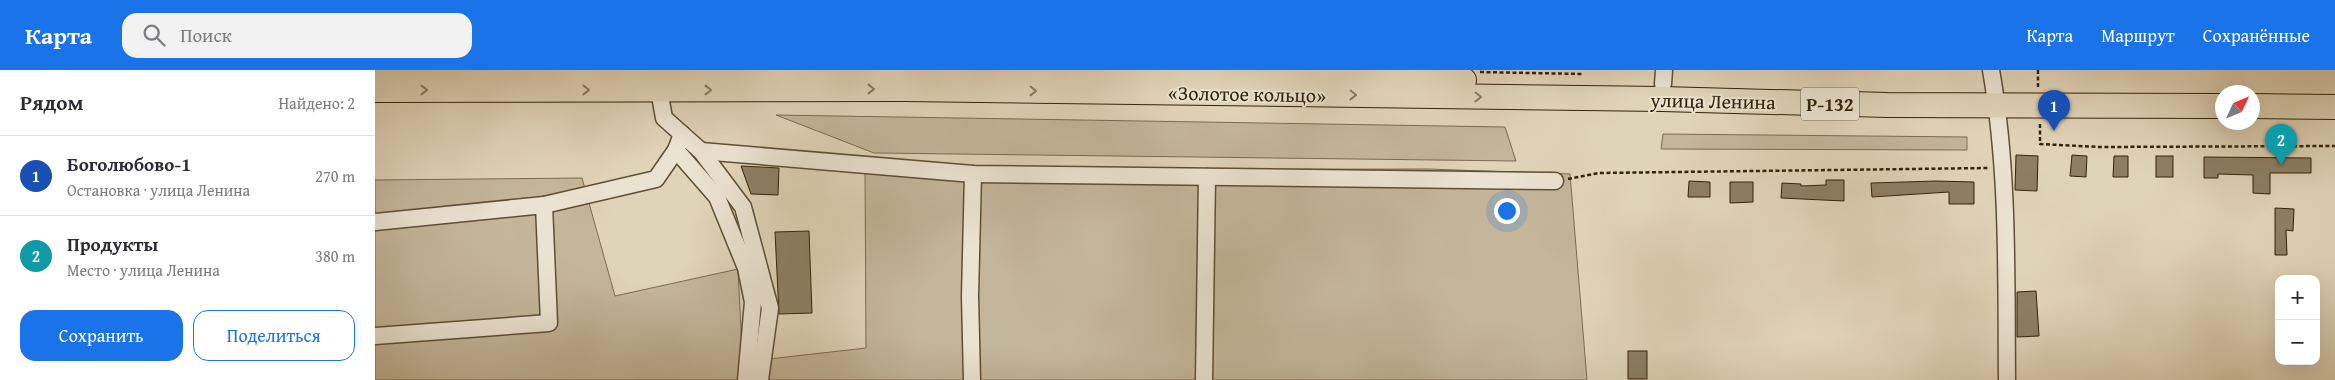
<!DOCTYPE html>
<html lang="ru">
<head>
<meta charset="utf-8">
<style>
	body { margin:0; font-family:"Gentium Book Plus",serif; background:#f2f2f3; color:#2b2b33 }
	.controls { position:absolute; right:15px; bottom:15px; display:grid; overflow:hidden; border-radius:10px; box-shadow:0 5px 20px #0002 }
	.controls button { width:45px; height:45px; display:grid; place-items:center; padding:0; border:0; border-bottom:1px solid #e1e1e2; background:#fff; color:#2b2b33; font:25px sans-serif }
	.compass { position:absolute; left:1840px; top:15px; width:45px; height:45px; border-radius:50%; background:#fff; box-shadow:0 5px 20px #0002; rotate:46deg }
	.you { position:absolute; left:1131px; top:140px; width:18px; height:18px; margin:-12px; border:4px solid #fff; border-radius:50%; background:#1a73e8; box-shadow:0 0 0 8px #1a73e833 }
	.badge { display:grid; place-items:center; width:32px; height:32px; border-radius:50%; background:#1a73e8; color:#fff; font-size:16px; font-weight:700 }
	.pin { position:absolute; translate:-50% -41px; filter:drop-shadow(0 1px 2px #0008) }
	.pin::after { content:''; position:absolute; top:26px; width:18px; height:15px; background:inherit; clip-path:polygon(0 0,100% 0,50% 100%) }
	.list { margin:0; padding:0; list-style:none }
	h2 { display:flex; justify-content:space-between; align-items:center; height:65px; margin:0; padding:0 20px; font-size:21px }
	h2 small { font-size:16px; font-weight:400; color:#7c7c81 }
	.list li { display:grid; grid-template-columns:32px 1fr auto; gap:15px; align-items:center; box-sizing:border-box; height:80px; padding:0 20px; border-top:1px solid #e1e1e2 }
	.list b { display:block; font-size:19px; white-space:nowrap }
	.list p { margin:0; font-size:16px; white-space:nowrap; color:#7c7c81 }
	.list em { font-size:16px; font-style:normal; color:#7c7c81 }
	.actions { display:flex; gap:10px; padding:15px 20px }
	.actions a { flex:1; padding:11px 0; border:1px solid #1a73e8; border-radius:15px; text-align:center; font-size:18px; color:#1a73e8 }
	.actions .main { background:#1a73e8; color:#fff }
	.icon { flex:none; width:28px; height:28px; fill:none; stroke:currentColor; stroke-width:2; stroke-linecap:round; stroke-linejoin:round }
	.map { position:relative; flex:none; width:1960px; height:310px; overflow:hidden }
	header { display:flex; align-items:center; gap:30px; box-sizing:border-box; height:70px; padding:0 25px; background:#1a73e8; color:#fff }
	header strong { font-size:24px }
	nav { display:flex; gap:28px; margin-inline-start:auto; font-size:18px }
	.search { width:350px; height:45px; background:#f2f2f3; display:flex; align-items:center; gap:12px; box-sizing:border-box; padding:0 18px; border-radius:15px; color:#7c7c81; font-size:19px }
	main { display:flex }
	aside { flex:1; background:#fff }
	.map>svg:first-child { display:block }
	.green { fill:#c3b69a; stroke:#7c6c51 }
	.building { fill:#8d7f64; stroke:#342308 }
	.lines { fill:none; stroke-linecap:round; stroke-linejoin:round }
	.minor-casing { stroke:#5f4f34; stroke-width:19 }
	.highway-casing { stroke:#342308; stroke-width:26 }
	.path { stroke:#342308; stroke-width:2.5; stroke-dasharray:4 2.5; stroke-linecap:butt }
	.minor { stroke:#ebe3d1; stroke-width:16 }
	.highway { stroke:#e0d4b8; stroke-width:24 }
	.oneway { stroke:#8a7c60 }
	.labels { text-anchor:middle; stroke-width:4; stroke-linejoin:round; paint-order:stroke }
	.shield { fill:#ebe3d1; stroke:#6b5d44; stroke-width:1 }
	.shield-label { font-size:19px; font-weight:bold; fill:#342308 }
	.street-label { font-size:20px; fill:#342308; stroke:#ebe3d1 }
</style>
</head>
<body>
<header>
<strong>Карта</strong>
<div class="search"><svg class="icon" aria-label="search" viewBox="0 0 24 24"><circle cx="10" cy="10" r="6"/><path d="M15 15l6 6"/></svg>Поиск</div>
<nav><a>Карта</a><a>Маршрут</a><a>Сохранённые</a></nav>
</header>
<main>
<aside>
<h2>Рядом<small>Найдено: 2</small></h2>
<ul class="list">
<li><span class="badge" style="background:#1a4fb4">1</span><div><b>Боголюбово-1</b><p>Остановка · улица Ленина</p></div><em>270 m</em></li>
<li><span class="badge" style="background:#0f9aa8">2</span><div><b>Продукты</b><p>Место · улица Ленина</p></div><em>380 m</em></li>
</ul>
<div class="actions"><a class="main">Сохранить</a><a>Поделиться</a></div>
</aside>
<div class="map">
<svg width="1960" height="310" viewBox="0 0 1960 310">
	<rect width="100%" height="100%" fill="#e0d4b8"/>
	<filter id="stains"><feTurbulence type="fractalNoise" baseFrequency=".004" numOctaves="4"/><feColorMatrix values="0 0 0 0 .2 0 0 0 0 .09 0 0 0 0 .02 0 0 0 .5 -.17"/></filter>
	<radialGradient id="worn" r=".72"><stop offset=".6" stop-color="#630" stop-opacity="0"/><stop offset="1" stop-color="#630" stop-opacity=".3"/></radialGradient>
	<!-- green -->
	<g class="green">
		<path d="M401,45L1130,57L1141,91L499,83Z"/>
		<path d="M1288,64L1592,67V80L1286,79Z"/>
		<path d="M1053,99L1195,104L1212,310H0V110L207,108L240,226L363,199L367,281L385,290L491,278L490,100Z"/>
	</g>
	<!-- building -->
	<g class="building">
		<path d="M1641,85L1663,86L1662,121L1640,120Z"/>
		<path d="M1697,85L1712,86L1711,107L1695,106Z"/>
		<path d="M1739,86H1753V107H1738Z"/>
		<rect x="1781" y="86" width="17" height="21"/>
		<path d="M1829,87L1936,88V103H1895V124L1878,123V105L1843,104V108H1829Z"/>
		<path d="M366,96L404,98L403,125L376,124Z"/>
		<path d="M1451,110H1469V131L1406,128L1407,113L1426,114V116L1451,115Z"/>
		<path d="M1314,111L1335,112V127H1313Z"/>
		<path d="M1561,111L1599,112V134H1574V122L1497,127L1496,113Z"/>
		<path d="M1355,112H1378V132L1355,133Z"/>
		<path d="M1900,138L1919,139L1918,161L1911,160L1912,185H1900Z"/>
		<path d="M434,161L437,243L404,244L400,162Z"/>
		<path d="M1661,221L1664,266L1642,267V222Z"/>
		<rect x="1253" y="281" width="19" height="28"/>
	</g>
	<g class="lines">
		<!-- minor casing -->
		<g class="minor-casing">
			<g id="minor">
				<path d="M1616,0C1634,102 1631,206 1632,310"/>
				<path d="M1288,14L1289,0"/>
				<path d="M284,20L289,48L326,81L368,137L395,238L385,310"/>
				<path d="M301,80L342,127L371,198L378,232L371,310"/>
				<path d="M326,81L598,104L1180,111"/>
				<path d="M0,152L169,135L281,109L301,80L307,64"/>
				<path d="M0,266L174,253L169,135"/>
				<path d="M597,310L595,226L598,104"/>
				<path d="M829,310L832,107"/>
			</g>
		</g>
		<!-- highway casing -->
		<g class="highway-casing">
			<g id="highway">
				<path d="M0,4L529,2L1089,10"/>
				<path d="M0,20L530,19L1287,29L1512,35L1848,36"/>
				<path d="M1878,36L1960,37"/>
			</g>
		</g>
		<!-- path -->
		<g class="path">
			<path d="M1663,0V18"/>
			<path d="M1105,2L1208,4"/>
			<path d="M1665,54V74L1724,77L1960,76"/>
			<path d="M1193,109L1224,103L1615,98"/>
		</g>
		<!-- minor -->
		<use href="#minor" class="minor"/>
		<!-- highway -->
		<use href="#highway" class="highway"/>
	</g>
	<!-- one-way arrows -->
	<defs><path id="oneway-chevron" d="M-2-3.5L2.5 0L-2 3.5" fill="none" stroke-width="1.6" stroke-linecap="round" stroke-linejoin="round" transform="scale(1.25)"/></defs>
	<g class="oneway">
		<use href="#oneway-chevron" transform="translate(496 19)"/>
		<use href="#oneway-chevron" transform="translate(49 20)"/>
		<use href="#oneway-chevron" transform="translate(211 20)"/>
		<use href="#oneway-chevron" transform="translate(333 20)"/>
		<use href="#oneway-chevron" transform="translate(658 21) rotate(1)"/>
		<use href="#oneway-chevron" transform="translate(978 25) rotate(1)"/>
		<use href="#oneway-chevron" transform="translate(1103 27) rotate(1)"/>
	</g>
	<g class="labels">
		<!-- shield labels -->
		<rect class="shield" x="1426" y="17.5" width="58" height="33" rx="4"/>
		<g class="shield-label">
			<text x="1455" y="41">Р-132</text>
		</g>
		<!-- street labels -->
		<g class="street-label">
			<text transform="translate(872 24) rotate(1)" y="7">«Золотое кольцо»</text>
			<text transform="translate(1338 31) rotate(1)" y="7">улица Ленина</text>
		</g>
	</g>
	<rect width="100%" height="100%" filter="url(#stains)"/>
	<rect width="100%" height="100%" fill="url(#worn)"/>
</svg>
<div class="controls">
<button>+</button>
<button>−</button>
</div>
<svg class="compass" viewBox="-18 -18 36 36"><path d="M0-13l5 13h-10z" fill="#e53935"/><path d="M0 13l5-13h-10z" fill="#7c7c81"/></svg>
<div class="you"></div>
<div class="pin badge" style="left:1679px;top:61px;background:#1a4fb4">1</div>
<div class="pin badge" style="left:1906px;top:95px;background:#0f9aa8">2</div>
</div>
</main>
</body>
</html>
